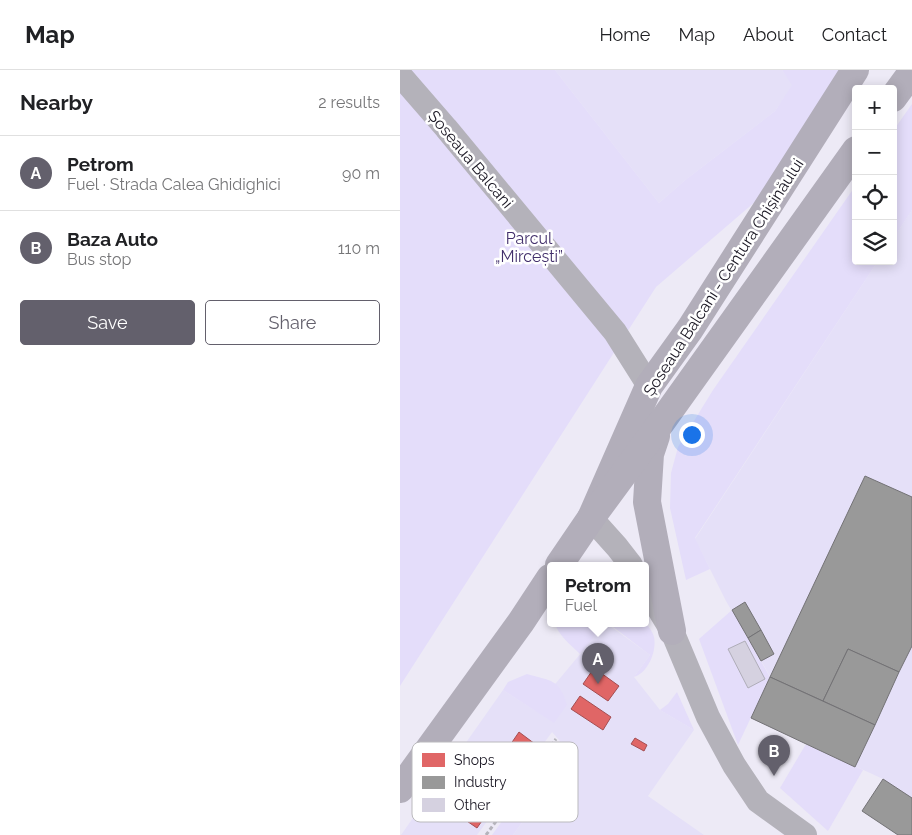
<!DOCTYPE html>
<html lang="en">
<head>
<meta charset="utf-8">
<style>
	body { margin:0; font-family:Raleway,sans-serif; background:#f2f2f2; color:#202124 }
	.controls { position:absolute; right:15px; top:15px; display:grid; overflow:hidden; border-radius:5px; box-shadow:0 2px 12px #0003 }
	.controls button { width:45px; height:45px; display:grid; place-items:center; padding:0; border:0; border-bottom:1px solid #e0e0e0; background:#fff; color:#202124; font:25px sans-serif }
	.you { position:absolute; left:291px; top:364px; width:18px; height:18px; margin:-12px; border:4px solid #fff; border-radius:50%; background:#1a73e8; box-shadow:0 0 0 8px #1a73e833 }
	.badge { display:grid; place-items:center; width:32px; height:32px; border-radius:50%; background:#63606c; color:#fff; font-size:16px; font-weight:700 }
	.pin { position:absolute; translate:-50% -41px; filter:drop-shadow(0 1px 2px #0008) }
	.pin::after { content:''; position:absolute; top:26px; width:18px; height:15px; background:inherit; clip-path:polygon(0 0,100% 0,50% 100%) }
	.popup { position:absolute; left:147px; top:492px; width:102px; height:65px; box-sizing:border-box; display:grid; place-content:center; border-radius:5px; background:#fff; filter:drop-shadow(0 1px 4px #0005); font-size:16px; white-space:nowrap; color:#757577 }
	.popup b { font-size:19px; color:#202124 }
	.popup::after { content:''; position:absolute; left:50%; top:100%; margin-left:-10px; border:10px solid transparent; border-top-color:#fff }
	.list { margin:0; padding:0; list-style:none }
	h2 { display:flex; justify-content:space-between; align-items:center; height:65px; margin:0; padding:0 20px; font-size:21px }
	h2 small { font-size:16px; font-weight:400; color:#757577 }
	.list li { display:grid; grid-template-columns:32px 1fr auto; gap:15px; align-items:center; box-sizing:border-box; height:75px; padding:0 20px; border-top:1px solid #e0e0e0 }
	.list b { display:block; font-size:19px; white-space:nowrap }
	.list p { margin:0; font-size:16px; white-space:nowrap; color:#757577 }
	.list em { font-size:16px; font-style:normal; color:#757577 }
	.actions { display:flex; gap:10px; padding:15px 20px }
	.actions a { flex:1; padding:11px 0; border:1px solid #63606c; border-radius:5px; text-align:center; font-size:18px; color:#63606c }
	.actions .main { background:#63606c; color:#fff }
	.icon { flex:none; width:28px; height:28px; fill:none; stroke:currentColor; stroke-width:2; stroke-linecap:round; stroke-linejoin:round }
	.map { position:relative; flex:none; width:512px; height:765px; overflow:hidden }
	header { display:flex; align-items:center; gap:30px; box-sizing:border-box; height:70px; padding:0 25px; background:#fff; border-bottom:1px solid #e0e0e0 }
	header strong { font-size:24px }
	nav { display:flex; gap:28px; margin-inline-start:auto; font-size:18px }
	main { display:flex }
	aside { flex:1; background:#fff }
	.map>svg:first-child { display:block }
	.built { fill:#e5e0f8 }
	.green { fill:#e4ddfa }
	.shops { fill:#e06666; stroke:#a44e52 }
	.industry { fill:#999; stroke:#737275 }
	.building { fill:#d5d1e0; stroke:#afadb8 }
	.lines { fill:none; stroke-linecap:round; stroke-linejoin:round }
	.path { stroke:#b5b4bb; stroke-width:3; stroke-dasharray:4 2.5; stroke-linecap:butt }
	.minor { stroke:#b4b2ba; stroke-width:24 }
	.highway { stroke:#b2aeba; stroke-width:28 }
	.labels { text-anchor:middle; stroke-width:5; stroke-linejoin:round; paint-order:stroke }
	.street-label { font-size:16px; fill:#191622; stroke:#fff }
	.park-label { font-size:16px; fill:#422f6b; stroke:#fff }
	.key { fill:#fff; stroke:#bab9bd; stroke-width:1 }
	.key-label { font-size:14px; fill:#191622 }
</style>
</head>
<body>
<header>
<strong>Map</strong>
<nav><a>Home</a><a>Map</a><a>About</a><a>Contact</a></nav>
</header>
<main>
<aside>
<h2>Nearby<small>2 results</small></h2>
<ul class="list">
<li><span class="badge">A</span><div><b>Petrom</b><p>Fuel · Strada Calea Ghidighici</p></div><em>90 m</em></li>
<li><span class="badge">B</span><div><b>Baza Auto</b><p>Bus stop</p></div><em>110 m</em></li>
</ul>
<div class="actions"><a class="main">Save</a><a>Share</a></div>
</aside>
<div class="map">
<svg width="512" height="765" viewBox="0 0 512 765">
	<rect width="100%" height="100%" fill="#edeaf6"/>
	<!-- built -->
	<g class="built">
		<path d="M155,0H382L393,15L375,41L284,111L259,133Z"/>
		<path d="M512,140V765H498L462,741L483,709L351,648L370,606L326,531L295,469L478,191H493V169Z"/>
		<path d="M206,553L250,585L234,607L260,640L294,660L248,726L304,765H113L175,681L160,671L152,662L77,765H1L103,620L136,641L156,613Z"/>
	</g>
	<!-- green -->
	<g class="green">
		<path d="M0,0H155L259,133L284,111L375,41L392,15L382,0H443L363,125L256,217L0,616Z"/>
		<path d="M512,34V140L493,169V61Z"/>
		<path d="M456,115V191H478L295,468L310,499L286,510L270,438L271,403L278,377L313,320Z"/>
		<path d="M332,540L370,607L338,675L299,569Z"/>
		<path d="M155,553H206L180,584C171,575 158,565 155,553Z"/>
		<path d="M208,553H246C248,556 253,562 254,567C257,581 248,603 234,607L250,585Z"/>
		<path d="M127,604C151,611 160,609 167,635L154,653L103,620L108,612Z"/>
		<path d="M277,622L294,660L260,640L268,634Z"/>
		<path d="M160,671L175,680L113,765H92Z"/>
		<path d="M406,674L463,700L428,761L380,718Z"/>
	</g>
	<!-- shops -->
	<g class="shops">
		<path d="M194,598L219,616L208,631L183,614Z"/>
		<path d="M180,626L211,647L203,660L171,639Z"/>
		<path d="M119,662L135,674L77,758L61,747Z"/>
		<path d="M235,668L247,675L244,681L231,674Z"/>
	</g>
	<!-- industry -->
	<g class="industry">
		<path d="M465,406L512,427V576L499,602L448,579L423,631L370,607Z"/>
		<path d="M345,532L361,560L348,568L332,540Z"/>
		<path d="M361,560L374,584L361,591L348,568Z"/>
		<path d="M448,579L499,602L475,655L423,631Z"/>
		<path d="M370,607L475,655L455,697L351,648Z"/>
		<path d="M483,709L512,728V765H498L462,741Z"/>
	</g>
	<!-- building -->
	<path class="building" d="M345,571L365,609L348,618L328,579Z"/>
	<g class="lines">
		<!-- path -->
		<path class="path" d="M86,765L156,669"/>
		<!-- minor -->
		<g class="minor">
			<path d="M0,5L46,58L215,262L249,316"/>
			<path d="M191,448L217,477L231,495"/>
			<path d="M246,518L272,561L308,647L334,695L358,731L405,765"/>
		</g>
		<!-- highway -->
		<g class="highway">
			<path d="M493,28L512,2"/>
			<path d="M256,366L250,384L247,432L272,561"/>
			<path d="M191,448L249,316L290,259L455,0"/>
			<path d="M159,495L191,448L258,357L456,80"/>
			<path d="M0,719L121,552L150,508"/>
		</g>
	</g>
	<g class="labels">
		<!-- street labels -->
		<g class="street-label">
			<text transform="translate(71 89) rotate(50)" y="6">Șoseaua Balcani</text>
			<text transform="translate(323 207) rotate(-57)" y="6">Șoseaua Balcani - Centura Chișinăului</text>
		</g>
		<!-- park labels -->
		<g class="park-label">
			<text x="129" y="174">Parcul<tspan x="129" dy="18">„Mircești”</tspan></text>
		</g>
	</g>
	<!-- legend -->
	<rect x="12" y="672" width="166" height="80" rx="8" class="key"/>
	<rect x="22" y="683" width="23" height="14" fill="#e06666"/>
	<rect x="22" y="706" width="23" height="13" fill="#999"/>
	<rect x="22" y="728" width="23" height="14" fill="#d5d1e0"/>
	<g class="key-label">
		<text x="54" y="695">Shops</text>
		<text x="54" y="717">Industry</text>
		<text x="54" y="740">Other</text>
	</g>
</svg>
<div class="controls">
<button>+</button>
<button>−</button>
<button><svg class="icon" aria-label="locate" viewBox="0 0 24 24"><circle cx="12" cy="12" r="6"/><path d="M12 2v4M12 18v4M2 12h4M18 12h4"/></svg></button>
<button><svg class="icon" aria-label="layers" viewBox="0 0 24 24"><path d="M12 4l9 5-9 5-9-5zM3 14l9 5 9-5"/></svg></button>
</div>
<div class="you"></div>
<div class="pin badge" style="left:198px;top:614px">A</div>
<div class="popup"><b>Petrom</b>Fuel</div>
<div class="pin badge" style="left:374px;top:706px">B</div>
</div>
</main>
</body>
</html>
